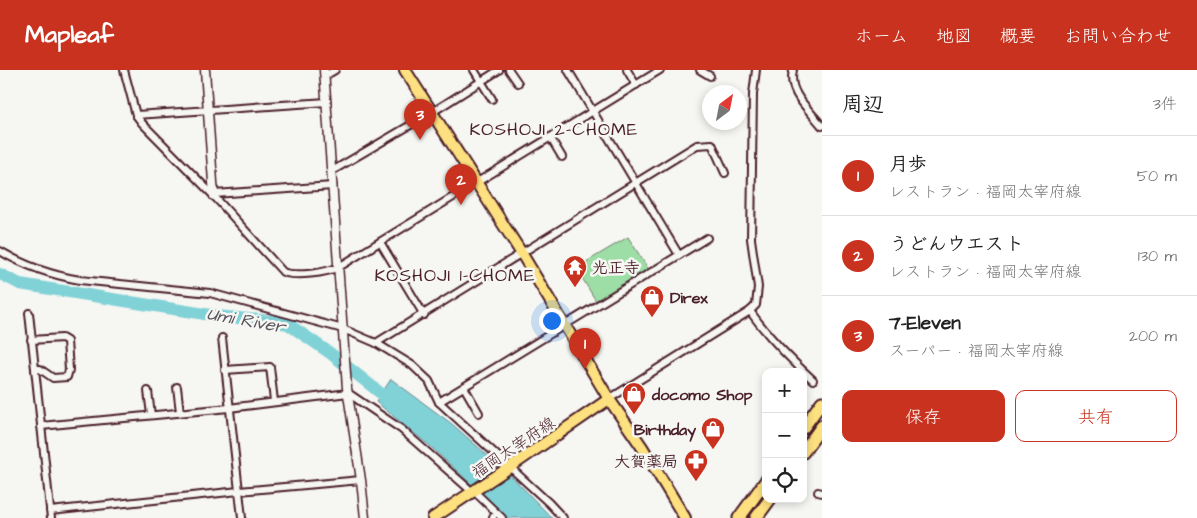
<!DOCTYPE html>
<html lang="ja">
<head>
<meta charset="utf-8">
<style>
	body { margin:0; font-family:"Architects Daughter","Klee One",sans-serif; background:#f6f6f6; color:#222 }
	.controls { position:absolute; right:15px; bottom:15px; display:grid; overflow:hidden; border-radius:10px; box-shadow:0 2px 8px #0003 }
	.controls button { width:45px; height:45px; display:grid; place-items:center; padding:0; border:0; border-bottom:1px solid #e0e0e0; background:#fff; color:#222; font:25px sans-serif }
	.compass { position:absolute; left:702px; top:15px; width:45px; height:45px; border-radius:50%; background:#fff; box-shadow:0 2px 8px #0003; rotate:32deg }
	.you { position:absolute; left:551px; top:250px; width:18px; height:18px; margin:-12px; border:4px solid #fff; border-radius:50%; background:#1a73e8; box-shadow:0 0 0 8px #1a73e833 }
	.badge { display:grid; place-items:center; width:32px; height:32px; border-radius:50%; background:#c8321e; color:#fff; font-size:16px; font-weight:700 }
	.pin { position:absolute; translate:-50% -41px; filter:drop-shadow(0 1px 2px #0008) }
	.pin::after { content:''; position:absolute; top:26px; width:18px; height:15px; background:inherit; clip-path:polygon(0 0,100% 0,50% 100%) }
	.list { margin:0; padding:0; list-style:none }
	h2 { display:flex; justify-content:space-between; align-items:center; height:65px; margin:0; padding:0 20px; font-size:21px }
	h2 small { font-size:16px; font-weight:400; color:#767676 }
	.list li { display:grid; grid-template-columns:32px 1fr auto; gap:15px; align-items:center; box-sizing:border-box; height:80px; padding:0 20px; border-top:1px solid #e0e0e0 }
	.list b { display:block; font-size:19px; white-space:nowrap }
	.list p { margin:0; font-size:16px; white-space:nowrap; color:#767676 }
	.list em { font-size:16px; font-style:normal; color:#767676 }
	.actions { display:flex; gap:10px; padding:15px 20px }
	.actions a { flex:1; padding:11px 0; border:1px solid #c8321e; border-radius:10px; text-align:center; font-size:18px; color:#c8321e }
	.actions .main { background:#c8321e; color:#fff }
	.icon { flex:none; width:28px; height:28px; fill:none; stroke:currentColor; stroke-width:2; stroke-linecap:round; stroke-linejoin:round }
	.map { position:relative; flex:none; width:822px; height:448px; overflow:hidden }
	header { display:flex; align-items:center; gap:30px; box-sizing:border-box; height:70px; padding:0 25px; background:#c8321e; color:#fff }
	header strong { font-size:24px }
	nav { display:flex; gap:28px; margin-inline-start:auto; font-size:18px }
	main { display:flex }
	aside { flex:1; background:#fff }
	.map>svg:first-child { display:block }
	.green { fill:#9ddda6; stroke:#747e68 }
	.water { fill:#81d2d7; stroke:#6b8a92 }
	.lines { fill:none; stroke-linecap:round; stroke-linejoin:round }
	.river { stroke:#81d2d7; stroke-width:12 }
	.minor-casing { stroke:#4a1f2b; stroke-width:10 }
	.tertiary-casing { stroke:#4a1f2b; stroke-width:11 }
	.primary-casing { stroke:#4a1f2b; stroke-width:14 }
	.motorway-casing { stroke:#4a1f2b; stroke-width:15 }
	.minor { stroke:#f6f6f2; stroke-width:6 }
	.tertiary { stroke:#f6f6f2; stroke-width:8 }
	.primary { stroke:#fde080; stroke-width:10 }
	.motorway { stroke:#fde080; stroke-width:11 }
	.labels { text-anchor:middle; stroke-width:5; stroke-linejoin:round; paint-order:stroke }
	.poi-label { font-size:16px; font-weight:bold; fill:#4a1f2b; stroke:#f6f6f2; text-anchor:start }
	.street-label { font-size:16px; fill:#4a1f2b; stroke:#f6f6f2 }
	.neighbourhood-label { font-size:18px; letter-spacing:1px; fill:#4a1f2b; stroke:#f6f6f2 }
	.water-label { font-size:18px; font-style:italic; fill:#5a555f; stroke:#f6f6f2 }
</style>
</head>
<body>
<header>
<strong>Mapleaf</strong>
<nav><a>ホーム</a><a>地図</a><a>概要</a><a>お問い合わせ</a></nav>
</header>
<main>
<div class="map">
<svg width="822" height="448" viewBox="0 0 822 448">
	<rect width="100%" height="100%" fill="#f6f6f2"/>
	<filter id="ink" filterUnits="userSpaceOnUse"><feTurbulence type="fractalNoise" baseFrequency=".02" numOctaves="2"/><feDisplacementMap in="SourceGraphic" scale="10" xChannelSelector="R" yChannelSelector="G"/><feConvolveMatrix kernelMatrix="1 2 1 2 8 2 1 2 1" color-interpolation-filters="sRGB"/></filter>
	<g filter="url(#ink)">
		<!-- green -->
		<path class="green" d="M628,167L649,200L596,231L576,198Z"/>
		<!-- water -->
		<path class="water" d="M391,309L452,354L513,408L552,448H508L430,376L376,332Z"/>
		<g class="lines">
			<!-- river -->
			<path class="river" d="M0,204L20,214L217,246L271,251L288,254L330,283L393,333"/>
			<!-- minor casing -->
			<g class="minor-casing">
				<g id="minor">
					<path d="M124,0L136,45L142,53L214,126L283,202C295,207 326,203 339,197L660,0"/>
					<path d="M474,0L492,29"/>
					<path d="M509,0L518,13"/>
					<path d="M568,0L679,185"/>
					<path d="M627,0L636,15"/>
					<path d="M700,0L710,6"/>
					<path d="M793,0C787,23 810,40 822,56"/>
					<path d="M325,6L335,0"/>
					<path d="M136,45L327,32"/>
					<path d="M550,67L562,87"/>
					<path d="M332,101L431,43L499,0"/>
					<path d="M214,124L333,116"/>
					<path d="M380,172L424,245"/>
					<path d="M0,181C25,196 51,205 80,210L210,223L343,259L376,273L412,295L429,311L439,332L549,433L563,448"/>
					<path d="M750,241C768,267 790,289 813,310"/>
					<path d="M29,243L51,448"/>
					<path d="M222,268L242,448"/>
					<path d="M31,270L62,268L67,271L69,300L67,307L53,308L40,299H35"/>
					<path d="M376,273L697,75L712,74L725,103"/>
					<path d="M225,300L270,297L274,331"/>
					<path d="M177,317L180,342"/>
					<path d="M464,317L479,343"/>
					<path d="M148,321L151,345"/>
					<path d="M609,329L750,241L756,235L758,217L751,169L753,24L756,0"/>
					<path d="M439,332L707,168"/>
					<path d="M41,356L229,338L348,323L401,359L468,418"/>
					<path d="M818,422L822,423"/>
					<path d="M479,426L502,448"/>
					<path d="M50,441L239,421L361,410"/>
					<path d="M493,447V448"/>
				</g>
			</g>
			<!-- tertiary casing -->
			<g class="tertiary-casing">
				<g id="tertiary">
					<path d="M205,0L214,126"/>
					<path d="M324,0L347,318L361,410L365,448"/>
				</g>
			</g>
			<!-- primary casing -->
			<g class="primary-casing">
				<g id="primary">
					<path d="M405,0L522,184L609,329L642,377L685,448"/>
					<path d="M433,448L510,397L609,329"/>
				</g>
			</g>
			<!-- motorway casing -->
			<g class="motorway-casing">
				<g id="motorway">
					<path d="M803,358L822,332"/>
					<path d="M803,382L822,356"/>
					<path d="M739,448L766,411"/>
					<path d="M756,448L770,429"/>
				</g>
			</g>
			<!-- minor -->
			<use href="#minor" class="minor"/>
			<!-- tertiary -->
			<use href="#tertiary" class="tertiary"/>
			<!-- primary -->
			<use href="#primary" class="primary"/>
			<!-- motorway -->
			<use href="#motorway" class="motorway"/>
		</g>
	</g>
	<!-- icons -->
	<defs>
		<g id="temple-pin" transform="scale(1.25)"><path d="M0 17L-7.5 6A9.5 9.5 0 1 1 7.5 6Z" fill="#c8321e" stroke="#f6f6f2"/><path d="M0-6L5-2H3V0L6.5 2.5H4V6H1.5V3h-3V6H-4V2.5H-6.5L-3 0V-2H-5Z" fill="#fff"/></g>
		<g id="shop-pin" transform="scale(1.25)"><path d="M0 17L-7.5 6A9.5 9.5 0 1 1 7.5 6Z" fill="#c8321e" stroke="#f6f6f2"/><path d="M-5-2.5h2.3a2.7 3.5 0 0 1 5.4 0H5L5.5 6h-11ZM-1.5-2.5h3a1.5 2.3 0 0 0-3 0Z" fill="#fff"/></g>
		<g id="pharmacy-pin" transform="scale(1.25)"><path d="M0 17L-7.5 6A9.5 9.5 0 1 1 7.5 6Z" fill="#c8321e" stroke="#f6f6f2"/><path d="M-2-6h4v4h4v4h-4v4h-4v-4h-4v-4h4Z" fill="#fff"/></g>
	</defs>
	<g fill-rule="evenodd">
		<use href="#temple-pin" x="575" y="197"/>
		<use href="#shop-pin" x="652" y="227"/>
		<use href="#shop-pin" x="634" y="324"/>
		<use href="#shop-pin" x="713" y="359"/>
		<use href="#pharmacy-pin" x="696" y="391"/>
	</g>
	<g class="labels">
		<!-- poi labels -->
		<g class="poi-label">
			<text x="592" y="203">光正寺</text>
			<text x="670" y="233">Direx</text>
			<text x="652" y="330">docomo Shop</text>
			<text x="696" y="365" text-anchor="end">Birthday</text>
			<text x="678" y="397" text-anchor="end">大賀薬局</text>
		</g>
		<!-- street labels -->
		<g class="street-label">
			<text transform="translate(513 377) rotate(-34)" y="6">福岡太宰府線</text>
		</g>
		<!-- neighbourhood labels -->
		<g class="neighbourhood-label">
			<text x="554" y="65">KOSHOJI 2-CHOME</text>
			<text x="455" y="211">KOSHOJI 1-CHOME</text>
		</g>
		<!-- water labels -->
		<g class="water-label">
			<text transform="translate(246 250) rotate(10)" y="6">Umi River</text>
		</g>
	</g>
</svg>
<div class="controls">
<button>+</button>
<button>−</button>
<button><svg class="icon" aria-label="locate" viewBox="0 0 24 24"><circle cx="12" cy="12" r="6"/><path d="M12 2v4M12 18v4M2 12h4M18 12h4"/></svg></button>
</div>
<svg class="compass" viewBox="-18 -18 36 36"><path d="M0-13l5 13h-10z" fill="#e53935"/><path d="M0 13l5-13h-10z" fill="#767676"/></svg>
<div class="you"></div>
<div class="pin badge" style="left:585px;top:299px">1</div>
<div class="pin badge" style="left:461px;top:135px">2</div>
<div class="pin badge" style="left:420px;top:70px">3</div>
</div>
<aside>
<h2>周辺<small>3件</small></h2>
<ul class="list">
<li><span class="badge">1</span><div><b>月歩</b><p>レストラン · 福岡太宰府線</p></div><em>50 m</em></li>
<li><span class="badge">2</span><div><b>うどんウエスト</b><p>レストラン · 福岡太宰府線</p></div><em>130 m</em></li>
<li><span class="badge">3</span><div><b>7-Eleven</b><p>スーパー · 福岡太宰府線</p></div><em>200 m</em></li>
</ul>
<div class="actions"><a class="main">保存</a><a>共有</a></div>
</aside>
</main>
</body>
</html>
